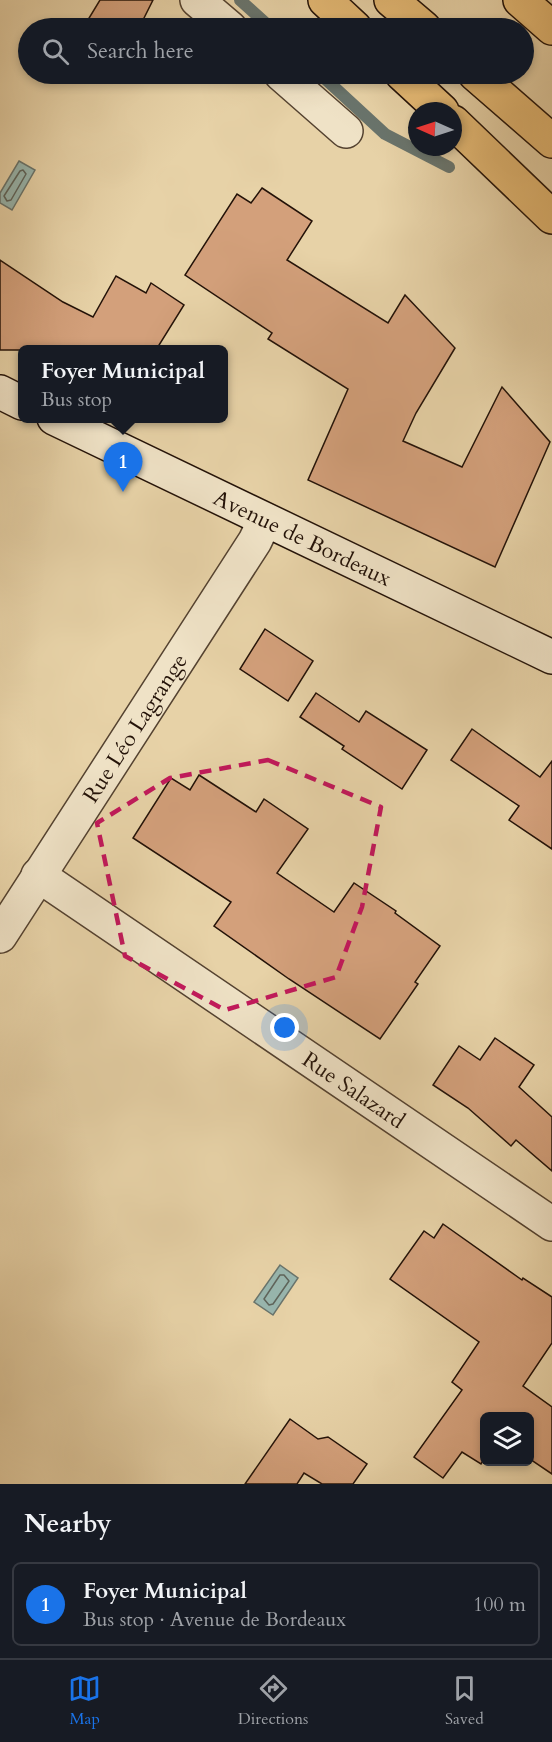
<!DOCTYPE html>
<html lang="en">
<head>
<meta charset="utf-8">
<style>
	body { margin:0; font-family:Cardo,serif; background:#20242c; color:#f1f3f6 }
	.controls { position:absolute; right:18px; bottom:18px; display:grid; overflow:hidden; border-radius:9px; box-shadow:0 3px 9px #0003 }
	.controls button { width:54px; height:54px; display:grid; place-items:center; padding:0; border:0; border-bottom:2px solid #363941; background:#171b24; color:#f1f3f6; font:30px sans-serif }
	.compass { position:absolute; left:408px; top:102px; width:54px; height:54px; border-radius:50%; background:#171b24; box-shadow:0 3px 9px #0003; rotate:273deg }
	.you { position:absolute; left:285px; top:1028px; width:21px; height:21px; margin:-15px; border:4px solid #fff; border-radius:50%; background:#1a73e8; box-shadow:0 0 0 9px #1a73e833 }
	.badge { display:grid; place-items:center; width:39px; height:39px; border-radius:50%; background:#1a73e8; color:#fff; font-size:20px; font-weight:700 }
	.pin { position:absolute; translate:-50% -50px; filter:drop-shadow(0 2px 3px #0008) }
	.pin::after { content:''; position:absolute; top:32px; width:21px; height:18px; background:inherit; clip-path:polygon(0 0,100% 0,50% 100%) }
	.popup { position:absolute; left:18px; top:345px; width:210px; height:78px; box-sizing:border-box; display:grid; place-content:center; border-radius:9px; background:#171b24; filter:drop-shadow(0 2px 4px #0005); font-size:20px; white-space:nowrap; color:#9ea1a6 }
	.popup b { font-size:22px; color:#f1f3f6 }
	.popup::after { content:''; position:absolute; left:50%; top:100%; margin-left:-12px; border:12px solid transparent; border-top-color:#171b24 }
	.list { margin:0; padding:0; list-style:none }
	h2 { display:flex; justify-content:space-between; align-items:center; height:78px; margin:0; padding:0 24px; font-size:26px }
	h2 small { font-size:20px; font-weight:400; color:#9ea1a6 }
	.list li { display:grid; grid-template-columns:39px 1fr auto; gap:18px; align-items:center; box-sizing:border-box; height:84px; margin:0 12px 12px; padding:0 12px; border:2px solid #363941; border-radius:9px }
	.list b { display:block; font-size:22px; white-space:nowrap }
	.list p { margin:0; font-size:20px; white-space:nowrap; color:#9ea1a6 }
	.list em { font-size:20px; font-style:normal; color:#9ea1a6 }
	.icon { flex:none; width:33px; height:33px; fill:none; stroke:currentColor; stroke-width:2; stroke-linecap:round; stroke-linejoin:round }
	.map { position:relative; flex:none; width:552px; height:1484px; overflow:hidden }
	.search { position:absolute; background:#171b24; box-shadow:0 3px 9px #0003; left:18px; right:18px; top:18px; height:66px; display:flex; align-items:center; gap:15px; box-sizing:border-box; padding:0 21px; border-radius:33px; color:#9ea1a6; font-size:22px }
	.sheet { height:174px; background:#171b24 }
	nav { display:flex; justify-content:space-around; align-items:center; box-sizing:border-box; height:84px; border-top:2px solid #363941; background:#171b24; font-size:16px; color:#9ea1a6 }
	nav a { display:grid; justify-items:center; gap:3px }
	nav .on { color:#1a73e8 }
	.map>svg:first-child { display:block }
	.water { fill:#98b6ae; stroke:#69746c; stroke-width:1.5 }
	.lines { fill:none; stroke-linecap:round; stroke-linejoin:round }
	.shore { stroke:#5e645b; stroke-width:1.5 }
	.stream { stroke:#69746c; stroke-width:12 }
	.building { fill:#d3a07b; stroke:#231208; stroke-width:1.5 }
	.minor-casing { stroke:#544230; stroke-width:36 }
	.secondary-casing { stroke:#231208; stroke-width:36 }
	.motorway-casing { stroke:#231208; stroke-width:36 }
	.minor { stroke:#efe2c6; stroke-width:33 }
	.secondary { stroke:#efe2c6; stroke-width:33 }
	.motorway { stroke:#e4b974; stroke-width:33 }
	.marked { fill:none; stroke:#c2185b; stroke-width:4.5; stroke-dasharray:12 8; stroke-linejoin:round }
	.labels { text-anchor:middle; stroke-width:5; stroke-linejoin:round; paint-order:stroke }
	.street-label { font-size:22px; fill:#231208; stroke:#efe2c6 }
</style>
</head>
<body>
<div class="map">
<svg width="552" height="1484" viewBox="0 0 552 1484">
	<rect width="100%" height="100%" fill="#e7d2a7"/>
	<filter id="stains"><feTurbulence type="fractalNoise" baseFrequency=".00333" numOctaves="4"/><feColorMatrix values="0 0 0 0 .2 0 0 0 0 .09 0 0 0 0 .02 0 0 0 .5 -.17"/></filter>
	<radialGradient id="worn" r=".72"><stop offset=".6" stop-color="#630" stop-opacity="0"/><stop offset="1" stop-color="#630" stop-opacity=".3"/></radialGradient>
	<!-- water -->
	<g class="water">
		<path d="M19,161L35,170L12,210L0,203V193Z"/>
		<path d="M280,1265L298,1278L273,1315L254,1302Z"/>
	</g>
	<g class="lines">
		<!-- shore -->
		<g class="shore">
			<path d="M23,170L26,174L11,200L7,201L4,196L20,171Z"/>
			<path d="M280,1275H284L289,1281L273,1304L269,1305L264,1299Z"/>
		</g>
		<!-- stream -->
		<g class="stream">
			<path d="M240,0L271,28"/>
			<path d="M320,74L385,134L449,167"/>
		</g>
	</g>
	<!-- building -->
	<g class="building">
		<path d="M100,0H153L139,28H83Z"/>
		<path d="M262,188L312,221L287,260L388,323L405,295L455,348L416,413L403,441L462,467L502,387L550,442L495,567L308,480L348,389L268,339L272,333L185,275L237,194L251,203Z"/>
		<path d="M0,260L63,302L93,317L116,276L146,293L151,283L184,305L156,350H0Z"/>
		<path d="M265,629L313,661L288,701L240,669Z"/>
		<path d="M316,693L359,722L366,711L427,750L402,789L342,749L344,746L300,717Z"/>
		<path d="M472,729L540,777L552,761V849L509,820L519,806L451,760Z"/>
		<path d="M199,775L256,812L264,799L308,829L277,873L334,912L354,883L396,911L395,913L440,946L415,982L418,984L380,1039L289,979L214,926L231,902L133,838L171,778L190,790Z"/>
		<path d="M495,1038L534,1065L519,1087L552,1117V1171L516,1140L511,1146L468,1108L433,1085L459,1046L480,1060Z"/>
		<path d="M443,1224L522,1280L523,1278L552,1297V1343L523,1386L552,1407V1474L530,1459V1416H484V1458L481,1464L462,1452L443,1478L414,1457L462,1390L452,1382L479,1342L390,1279L424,1231L434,1238Z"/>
		<path d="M290,1419L318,1439L328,1437L367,1464L353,1484H322L304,1473L297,1484H245Z"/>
	</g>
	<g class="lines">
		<!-- minor casing -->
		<g class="minor-casing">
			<g id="minor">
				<path d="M197,0L230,28"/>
				<path d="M281,74L346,131"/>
				<path id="s1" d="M38,875L552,1224"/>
				<path id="s2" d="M0,936L255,541L265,520"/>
			</g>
		</g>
		<!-- secondary casing -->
		<g class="secondary-casing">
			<g id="secondary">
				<path d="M0,392L22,403"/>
				<path id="s3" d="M54,418L552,657"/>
			</g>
		</g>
		<!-- motorway casing -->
		<g class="motorway-casing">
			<g id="motorway">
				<path d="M325,0L355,28"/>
				<path d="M391,0L424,28"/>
				<path d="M520,0L552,28"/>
				<path d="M402,74L442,111"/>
				<path d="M475,74L552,141"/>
				<path d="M453,122L552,217"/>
			</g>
		</g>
		<!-- minor -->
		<use href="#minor" class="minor"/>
		<!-- secondary -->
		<use href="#secondary" class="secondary"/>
		<!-- motorway -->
		<use href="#motorway" class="motorway"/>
	</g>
	<!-- marked area -->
	<path class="marked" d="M268,760L381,807L362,907L336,977L225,1010L125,956L97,823L170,778Z"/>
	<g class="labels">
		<!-- street labels -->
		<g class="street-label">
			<text dy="8" stroke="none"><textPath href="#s3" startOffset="276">Avenue de Bordeaux</textPath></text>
			<text dy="8" stroke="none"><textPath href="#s2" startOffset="248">Rue Léo Lagrange</textPath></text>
			<text dy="8" stroke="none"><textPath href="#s1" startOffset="382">Rue Salazard</textPath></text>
		</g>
	</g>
	<rect width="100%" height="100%" filter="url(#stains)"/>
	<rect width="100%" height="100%" fill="url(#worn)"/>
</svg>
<div class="controls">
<button><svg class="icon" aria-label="layers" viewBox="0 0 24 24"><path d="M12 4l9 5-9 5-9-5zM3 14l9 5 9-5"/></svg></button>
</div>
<svg class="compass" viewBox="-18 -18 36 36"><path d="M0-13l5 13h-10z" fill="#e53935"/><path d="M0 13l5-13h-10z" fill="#9ea1a6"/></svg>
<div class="you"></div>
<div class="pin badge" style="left:123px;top:492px">1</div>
<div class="popup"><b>Foyer Municipal</b>Bus stop</div>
<div class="search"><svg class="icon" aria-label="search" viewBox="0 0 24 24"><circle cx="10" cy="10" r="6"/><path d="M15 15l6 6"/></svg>Search here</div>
</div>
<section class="sheet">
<h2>Nearby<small></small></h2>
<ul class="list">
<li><span class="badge">1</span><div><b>Foyer Municipal</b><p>Bus stop · Avenue de Bordeaux</p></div><em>100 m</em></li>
</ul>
</section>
<nav>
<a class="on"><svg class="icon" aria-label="map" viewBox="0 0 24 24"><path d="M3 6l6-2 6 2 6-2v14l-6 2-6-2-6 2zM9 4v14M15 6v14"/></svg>Map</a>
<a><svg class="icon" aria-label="directions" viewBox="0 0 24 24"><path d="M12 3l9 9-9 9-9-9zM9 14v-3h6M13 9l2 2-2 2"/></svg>Directions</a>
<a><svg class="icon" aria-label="saved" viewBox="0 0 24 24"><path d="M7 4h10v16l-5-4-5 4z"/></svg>Saved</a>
</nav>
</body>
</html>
